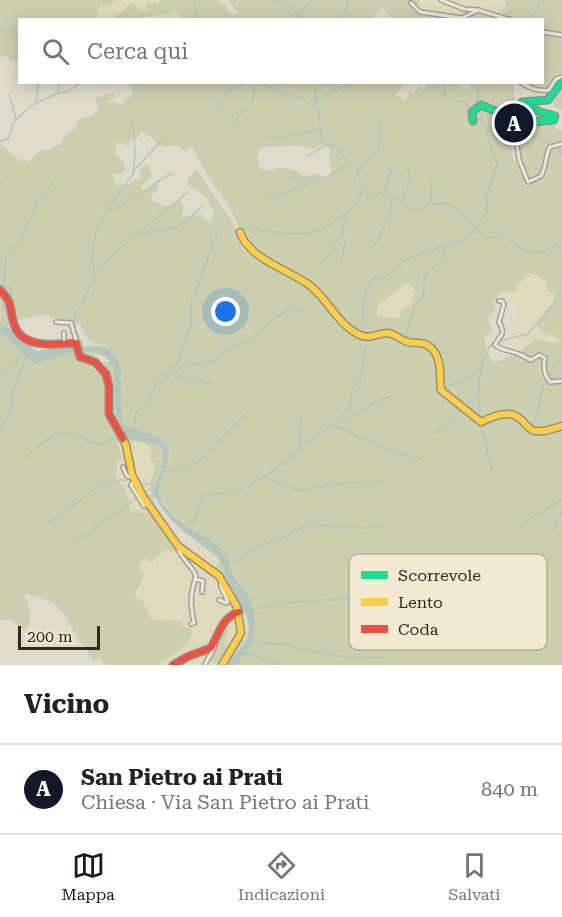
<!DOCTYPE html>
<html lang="it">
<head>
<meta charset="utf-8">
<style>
	body { margin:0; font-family:"Roboto Serif",serif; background:#f6f6f6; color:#222 }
	.scale { position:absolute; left:18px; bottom:15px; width:82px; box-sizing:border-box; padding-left:6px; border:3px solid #31291d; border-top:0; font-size:16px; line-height:21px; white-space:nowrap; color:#31291d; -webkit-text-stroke:4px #f1ead0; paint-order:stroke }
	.you { position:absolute; left:226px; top:312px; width:21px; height:21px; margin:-15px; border:4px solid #fff; border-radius:50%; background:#1a73e8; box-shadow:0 0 0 9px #1a73e833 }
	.badge { display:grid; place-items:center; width:39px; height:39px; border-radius:50%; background:#111827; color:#fff; font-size:20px; font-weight:700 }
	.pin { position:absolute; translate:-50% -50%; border:3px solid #fff; box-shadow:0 2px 6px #0006 }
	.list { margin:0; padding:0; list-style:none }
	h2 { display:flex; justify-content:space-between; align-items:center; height:78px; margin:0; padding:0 24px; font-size:26px }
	h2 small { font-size:20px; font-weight:400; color:#767676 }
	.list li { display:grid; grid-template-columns:39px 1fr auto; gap:18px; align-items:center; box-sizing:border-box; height:90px; padding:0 24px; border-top:2px solid #e0e0e0 }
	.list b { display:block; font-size:22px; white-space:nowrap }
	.list p { margin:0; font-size:20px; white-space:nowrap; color:#767676 }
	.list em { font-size:20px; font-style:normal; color:#767676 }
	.icon { flex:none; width:33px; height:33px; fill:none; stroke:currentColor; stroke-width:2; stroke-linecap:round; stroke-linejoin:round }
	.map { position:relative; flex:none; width:562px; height:665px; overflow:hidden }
	.search { position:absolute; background:#fff; box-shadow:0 3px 15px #0003; left:18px; right:18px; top:18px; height:66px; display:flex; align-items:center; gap:15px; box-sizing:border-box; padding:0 21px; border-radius:0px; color:#767676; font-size:22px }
	.sheet { height:168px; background:#fff }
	nav { display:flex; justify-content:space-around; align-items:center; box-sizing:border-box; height:84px; border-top:2px solid #e0e0e0; background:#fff; font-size:16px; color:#767676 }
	nav a { display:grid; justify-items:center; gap:3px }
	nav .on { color:#111827 }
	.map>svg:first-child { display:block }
	.farmland { fill:#dedabb }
	.green { fill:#cbcfae; fill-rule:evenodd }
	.water { fill:#b5c5bc }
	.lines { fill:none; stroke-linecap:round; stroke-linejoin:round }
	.stream { stroke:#b5c5bc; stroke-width:1.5 }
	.street-casing { stroke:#a4a094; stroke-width:6 }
	.fast-casing { stroke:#948f83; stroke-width:9 }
	.slow-casing { stroke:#948f83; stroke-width:9 }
	.jam-casing { stroke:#948f83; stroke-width:9 }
	.street { stroke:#e8e5db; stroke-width:3 }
	.fast { stroke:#16e098; stroke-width:6 }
	.slow { stroke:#ffcf43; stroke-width:6 }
	.jam { stroke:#f24e42; stroke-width:6 }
	.key { fill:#f1ead0; stroke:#b7b09a; stroke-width:1.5 }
	.key-label { font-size:16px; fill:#31291d }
</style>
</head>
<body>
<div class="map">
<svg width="562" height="665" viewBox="0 0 562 665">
	<rect width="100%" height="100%" fill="#dfdbca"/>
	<!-- farmland -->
	<g class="farmland">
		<path d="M116,0H159V2L156,4H145L146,9L144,11L136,5L127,7L122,12L117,13L115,19H95L100,5L113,6Z"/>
		<path d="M420,0H505L507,19H498L487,14H473L462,19L422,14L414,10Z"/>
		<path d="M172,10L179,12L182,19L137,20L169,13Z"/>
		<path d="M529,272L546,281L551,292L556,293L558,297L553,306L538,321L548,336L555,335L559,338L561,340L558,343L546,342L542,340L521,347L515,343L511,332L516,317V310L509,302L514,298L516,286Z"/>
		<path d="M405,283L410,284L416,292L410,307L397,318L378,317L376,310L379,304Z"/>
		<path d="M126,439L148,444L151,451V462L155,463L154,476L149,486L152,510L146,514L131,511L128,505L129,502L125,491L121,483L116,480L117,460L122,459V450L118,442Z"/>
		<path d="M201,546L215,554L220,561L215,565L239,612L244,610L247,615L249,627L246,640L239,638L234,647L227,644L225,639L228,631L227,629L225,633L215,639L207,659L216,665H163L161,663L169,655L176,654L182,648L192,629L181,627L182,621L161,619L152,621L146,604L142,599H138L134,596L139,564L142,560L148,558L154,560L166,549L178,550L192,557Z"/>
	</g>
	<!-- green -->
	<g class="green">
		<path d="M0,0H116L109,7L100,5L95,19L20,20L19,63L10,60L6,56L0,57Z"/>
		<path d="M159,0H218L227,8L229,13L236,16L238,13L228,0H420L414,10L418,13L462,19L480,12L498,19H394L382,8L375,13L372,20L182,19L179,12L172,10L169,13L137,19H115L116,15L123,11L130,3L144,11L146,9V3H159Z"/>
		<path d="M505,0H562V74L557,75L547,90L527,85V83L542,82V20L507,19V17L501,11L506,4Z"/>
		<path d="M128,82L406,83L395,95L406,100L409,92L413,94L419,87L425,89L428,83H459L461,89L470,88L468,83H514V102L525,108L553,119L556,129L562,130V665H236L250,646L249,596L238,581L230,562L221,549L173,516L160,498L159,484L171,455L169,449L124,424L121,410L122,375L103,346L91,342L85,335L79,323L41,315L15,321L11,300L0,285V143L20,161H30L39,151L49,150L60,144L65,136L73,131L79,120L94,114L99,110L95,98L113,93L115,97L107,102L123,104L125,100L134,94ZM500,110L506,113L521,118L518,128L521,155L519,161H514L510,144L516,141V138L509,132L510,129L501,119ZM141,131C161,140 152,150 177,145L187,153V149L192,147L205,171L230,208L243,236L268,260L295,276L293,279L272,266L259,262L242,249L235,226L196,169L188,179V185L207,198L210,207L215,210L212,216L213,223L205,220L202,214L182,217L183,207L181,201L175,202L167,207L151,200V197L159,187L157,184L142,190L141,187L152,175L148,165H145L140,169V178L138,180H134L129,184L117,186L113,177V174H123C129,164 120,160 115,153L117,143L120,141L127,146L130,145V139H137ZM323,144L331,149L329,158L332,175L322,178L318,173C301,180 299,170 285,168C275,166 264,177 259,164C257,158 257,155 260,150L264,147C274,146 284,147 294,145C307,144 310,153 323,144ZM529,272L546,281L548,292L557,295L558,297C553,308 541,313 537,324L545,335H555L561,340L560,342C551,346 544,338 535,339L531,344L523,347V351L519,355L506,357L494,363C488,357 486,345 484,337L492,331L488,318L496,309L493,301L497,300V297L503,292L516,291L517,284L522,282ZM406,283L410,284L416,292L410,307L402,308L401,316L397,318L378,317L376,310L379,304Z"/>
		<path d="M562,84V111L553,105L557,88Z"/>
		<path d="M1,292L10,306L9,328L0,325Z"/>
		<path d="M0,333C14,341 22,355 35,364C55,357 85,345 105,356L95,355L93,360L107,372L103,361L111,363C117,386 108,410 124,431C135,445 156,436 162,453C167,468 148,483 155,498L153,500L158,514L178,552H172L166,549L156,557L152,563L150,562L148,558L141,560L139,569L144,575L134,596L138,599H142L152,620L182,621V627L192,629C193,646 172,653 161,663L163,665H104L100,658L93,661L85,646L79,643C78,635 74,633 71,626C59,603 49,598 24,594C30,606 34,620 24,631L12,620H0ZM126,439L148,444L151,451V462L155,463L154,475L151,476L150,494L143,496L152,511L146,514L137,511H131L128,505L129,502C127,493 124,485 116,480L117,460L123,459L118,442Z"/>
		<path d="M220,561L226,568L229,583L244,610L239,612L232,598L227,599L221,587V580L212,571Z"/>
		<path d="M227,629L229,630L225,639L227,644L234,647L239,638L246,640L226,665C217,665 206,661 201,652C209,650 209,644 216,639C220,635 223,635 227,629Z"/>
	</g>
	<!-- water -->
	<path class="water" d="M0,325L9,328L36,351L52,348L98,346C129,351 120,388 121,409C121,414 123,419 124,424C137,431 155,433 165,444C180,460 149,482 163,504C176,523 200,532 218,546C230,556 231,570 238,582C241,587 247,591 249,597C255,611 258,633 250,646C246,653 240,659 236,665H226C232,656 242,649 246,640C256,618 236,602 229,584C225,573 224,563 215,555C211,551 205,548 200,544C181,530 163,515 153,493C155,484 163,465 163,458C164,438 141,445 131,438C126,435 122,428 120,423C112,408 115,394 114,378C113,335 59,356 35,364C22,355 14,341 0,333Z"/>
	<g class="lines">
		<!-- stream -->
		<g class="stream">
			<path d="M194,0L197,20"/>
			<path d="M271,0L289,6L302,20"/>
			<path d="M300,13L311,0"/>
			<path d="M533,16L541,0"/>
			<path d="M342,20L349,0"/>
			<path d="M0,29L20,33"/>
			<path d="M261,82L281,93L304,99L318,110"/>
			<path d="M313,82L318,106L322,143L334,146L340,151L347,162L357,169C358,179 364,191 372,197L385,191L388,192L412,210L418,211C424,206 427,205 435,204C472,198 469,247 502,236C515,243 528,258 544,251C550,249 551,245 558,244L562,248"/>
			<path d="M431,82L451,100L465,102L471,112"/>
			<path d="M444,82L446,97"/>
			<path d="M58,93L59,82"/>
			<path d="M9,94L16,119"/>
			<path d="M36,102L39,82"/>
			<path d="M317,102L325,95L353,83"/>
			<path d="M478,105L477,98L480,82"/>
			<path d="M217,110L226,91L248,82"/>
			<path d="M475,115L479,118L483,124"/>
			<path d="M233,126L239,116L252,104L256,82"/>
			<path d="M520,130L552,145"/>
			<path d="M268,138C283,137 305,134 319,128"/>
			<path d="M0,141L8,139L14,122L25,111L36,103L58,93L68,92L81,82"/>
			<path d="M556,147L562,154"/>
			<path d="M307,156L324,146"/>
			<path d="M134,170L164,138"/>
			<path d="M358,173L379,147L381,116"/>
			<path d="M286,177C309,182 330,182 347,162"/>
			<path d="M0,182H1"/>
			<path d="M385,191L393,166"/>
			<path d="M266,197L283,194L310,183"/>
			<path d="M403,201L410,183L408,168"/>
			<path d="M431,202L432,179"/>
			<path d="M106,212C130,203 151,185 172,173"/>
			<path d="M248,228C266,231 286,235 304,233C326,231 362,209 362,186"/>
			<path d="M476,228L487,212L486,196L497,164L479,109"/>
			<path d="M137,235L177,227L188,219L202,206"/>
			<path d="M371,248L378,241L390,213L391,201L394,196"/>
			<path d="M341,262L345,243L342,232"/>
			<path d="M321,264C333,252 341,234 347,219L345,214"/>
			<path d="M95,275L118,250L188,192"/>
			<path d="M0,285L8,287L13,293L4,306L9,319L5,327"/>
			<path d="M4,286L6,256L20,241L39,199L51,185L52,181"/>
			<path d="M363,325C363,309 361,285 378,276L383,279L408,258L435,249L449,242L458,243L465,239L476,229"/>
			<path d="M405,338L413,309L424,294V275L444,259L446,245"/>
			<path d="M83,346L75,329V314L82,306L94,276L93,246L96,232L108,207L133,174L135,154L133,119"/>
			<path d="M171,375L183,380L211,383"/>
			<path d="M0,378L23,355"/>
			<path d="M159,383L184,366L214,361L226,351L253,338L271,321L291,308L306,311"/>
			<path d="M445,387C464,379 471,382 483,362"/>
			<path d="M466,407L477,395"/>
			<path d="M481,419C476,395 478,369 490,346C498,341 518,336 528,334L553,304L562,286"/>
			<path d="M481,424L492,470"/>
			<path d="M333,425L394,452L422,459"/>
			<path d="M531,427L538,412L543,386L562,353"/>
			<path d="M131,429L135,423L136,413L148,403L156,384L177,363L191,326V302L197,290L218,230"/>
			<path d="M340,429C355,415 369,403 389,397"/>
			<path d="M0,432L10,410L14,389L26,358"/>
			<path d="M436,433L462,409"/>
			<path d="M126,440H134L133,438"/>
			<path d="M300,446L301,417"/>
			<path d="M25,457C39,446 56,428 76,435C84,438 90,442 98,445L113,438L121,440"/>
			<path d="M164,472L187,467L200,461L246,414"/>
			<path d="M262,477L298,490L345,483L387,482"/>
			<path d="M47,523L61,516L99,485L120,480H138L141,483L156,485"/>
			<path d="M184,524L195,521L198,508L204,495L234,493L246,487L283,465L300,448L333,425L351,405L352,390L360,380L363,368L366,346"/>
			<path d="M520,525L562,500"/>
			<path d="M553,530L562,512"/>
			<path d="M74,543L154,486"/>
			<path d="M232,563L253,549L284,537L307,525L366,528L383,526"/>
			<path d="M251,610L289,602L346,599L371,595L432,575"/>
			<path d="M251,639C263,646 270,643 283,644C291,645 298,649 306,650C332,656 358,659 385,657"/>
			<path d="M244,652L280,665"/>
		</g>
		<!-- street casing -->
		<g class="street-casing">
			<g id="street">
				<path d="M441,0L464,9L478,10L511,20"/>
				<path d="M411,3L420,12L462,18L478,10"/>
				<path d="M542,32L562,35"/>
				<path d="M520,82C529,88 539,92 549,90L556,79L562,77"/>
				<path d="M505,115L503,120L515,131L519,159L528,182L541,176C547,165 545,155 550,147L562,144"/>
				<path d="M499,301H502L504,304L499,322C507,336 499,335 495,345C504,352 512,350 521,355C525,356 528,359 531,360L539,355L545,358C543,367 544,375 550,382L562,381"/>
				<path d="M56,322L71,323L77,343"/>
				<path d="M64,342V333"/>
				<path d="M123,467L127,476L133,478"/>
				<path d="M135,482L131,485L144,506"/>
				<path d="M178,548C180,558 192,565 196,576C190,595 190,603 194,623L191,624"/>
				<path d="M195,579L203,581L202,592"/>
				<path d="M219,600L226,603L228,602L221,587V582"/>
				<path d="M205,665C207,657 215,652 215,643"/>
			</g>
		</g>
		<!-- fast casing -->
		<g class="fast-casing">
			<path id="fast" d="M473,121L472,112L481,105L516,120L533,122L554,120L555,116L540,112L522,102L548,100L562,81"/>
		</g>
		<!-- slow casing -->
		<g class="slow-casing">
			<g id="slow">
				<path d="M240,232C248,258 286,269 308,284C328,298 337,325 360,335C371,340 377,333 387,333C395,333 400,340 408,342C416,344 423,341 430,347C443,358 439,375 441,390L481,422C492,417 508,409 519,418C525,422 527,428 534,431H545L562,426"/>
				<path d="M123,439L126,445L132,475L144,498L178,546L219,576L237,607L241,633L222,665"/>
			</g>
		</g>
		<!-- jam casing -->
		<g class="jam-casing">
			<g id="jam">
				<path d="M0,290C15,306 8,306 14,324C22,350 55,344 76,343L80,357L95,362L106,374L109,387V414L123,439"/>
				<path d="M173,665L189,656L211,648C219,634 222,617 239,612"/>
			</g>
		</g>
		<!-- street -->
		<use href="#street" class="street"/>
		<!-- fast -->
		<use href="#fast" class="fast"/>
		<!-- slow -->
		<use href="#slow" class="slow"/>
		<!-- jam -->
		<use href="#jam" class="jam"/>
	</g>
	<!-- legend -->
	<rect x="349" y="554" width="198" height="96" rx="9" class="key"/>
	<rect x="361" y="571" width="27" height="8" fill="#16e098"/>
	<rect x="361" y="598" width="27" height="8" fill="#ffcf43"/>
	<rect x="361" y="625" width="27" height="8" fill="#f24e42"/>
	<g class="key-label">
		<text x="398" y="581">Scorrevole</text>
		<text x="398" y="608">Lento</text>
		<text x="398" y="635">Coda</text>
	</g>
</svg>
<div class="scale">200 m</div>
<div class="you"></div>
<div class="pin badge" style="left:514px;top:123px">A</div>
<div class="search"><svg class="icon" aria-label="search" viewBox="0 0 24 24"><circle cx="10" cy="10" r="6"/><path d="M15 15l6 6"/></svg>Cerca qui</div>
</div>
<section class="sheet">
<h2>Vicino<small></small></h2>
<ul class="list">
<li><span class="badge">A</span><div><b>San Pietro ai Prati</b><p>Chiesa · Via San Pietro ai Prati</p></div><em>840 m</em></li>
</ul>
</section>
<nav>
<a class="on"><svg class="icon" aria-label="map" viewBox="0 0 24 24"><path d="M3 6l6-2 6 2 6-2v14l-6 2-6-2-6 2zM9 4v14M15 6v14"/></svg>Mappa</a>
<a><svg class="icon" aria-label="directions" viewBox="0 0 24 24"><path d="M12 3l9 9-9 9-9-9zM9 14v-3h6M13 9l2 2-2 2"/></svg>Indicazioni</a>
<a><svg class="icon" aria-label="saved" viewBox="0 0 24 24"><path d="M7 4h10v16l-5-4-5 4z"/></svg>Salvati</a>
</nav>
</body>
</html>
